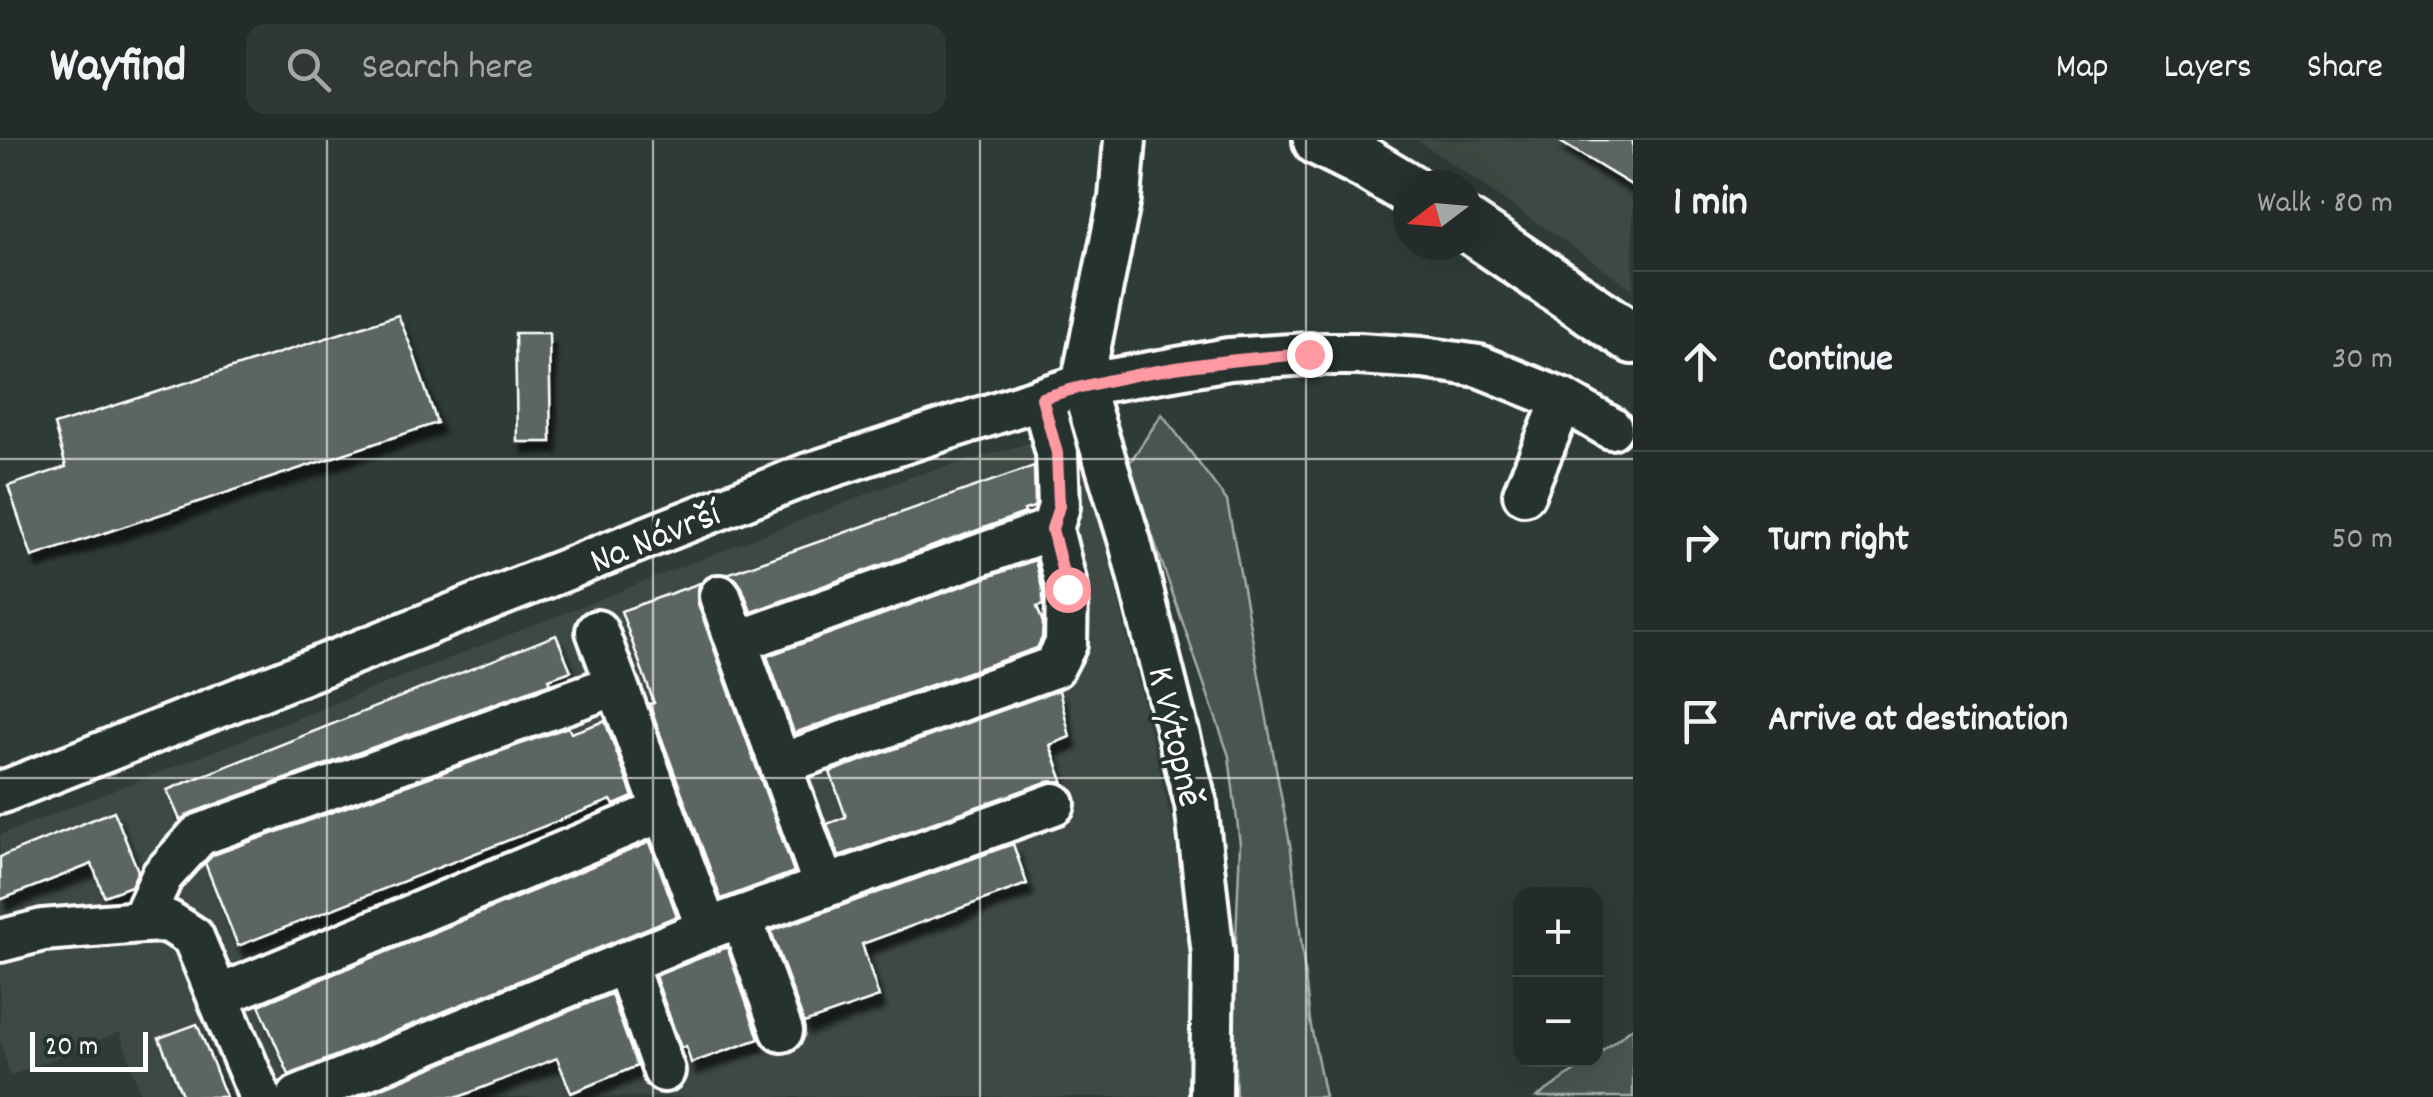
<!DOCTYPE html>
<html lang="en">
<head>
<meta charset="utf-8">
<style>
	body { margin:0; font-family:Dekko,sans-serif; background:#2f3834; color:#f1f3f6 }
	.controls { position:absolute; right:30px; bottom:30px; display:grid; overflow:hidden; border-radius:20px; box-shadow:0 10px 40px #0002 }
	.controls button { width:90px; height:90px; display:grid; place-items:center; padding:0; border:0; border-bottom:2px solid #404845; background:#232c28; color:#f1f3f6; font:50px sans-serif }
	.compass { position:absolute; left:1393px; top:30px; width:90px; height:90px; border-radius:50%; background:#232c28; box-shadow:0 10px 40px #0002; rotate:254deg }
	.scale { position:absolute; left:30px; bottom:25px; width:118px; box-sizing:border-box; padding-left:10px; border:5px solid #fff; border-top:0; font-size:28px; line-height:35px; white-space:nowrap; color:#fff; -webkit-text-stroke:8px #26332d; paint-order:stroke }
	.stop { position:absolute; width:30px; height:30px; margin:-22px; border:8px solid #ff9aa2; border-radius:50%; background:#fff }
	.stop.end { background:#ff9aa2; border-color:#fff; box-shadow:0 2px 10px #0008 }
	.list { margin:0; padding:0; list-style:none }
	h2 { display:flex; justify-content:space-between; align-items:center; height:130px; margin:0; padding:0 40px; font-size:42px }
	h2 small { font-size:32px; font-weight:400; color:#a3a7a8 }
	.list li { display:grid; grid-template-columns:65px 1fr auto; gap:30px; align-items:center; box-sizing:border-box; height:180px; padding:0 40px; border-top:2px solid #404845 }
	.list b { display:block; font-size:38px; white-space:nowrap }
	.list em { font-size:32px; font-style:normal; color:#a3a7a8 }
	.icon { flex:none; width:55px; height:55px; fill:none; stroke:currentColor; stroke-width:2; stroke-linecap:round; stroke-linejoin:round }
	.map { position:relative; flex:none; width:1633px; height:957px; overflow:hidden }
	header { display:flex; align-items:center; gap:60px; box-sizing:border-box; height:140px; padding:0 50px; background:#232c28; border-bottom:2px solid #404845 }
	header strong { font-size:48px }
	nav { display:flex; gap:55px; margin-inline-start:auto; font-size:35px }
	.search { width:700px; height:90px; background:#2f3834; display:flex; align-items:center; gap:25px; box-sizing:border-box; padding:0 35px; border-radius:20px; color:#a3a7a8; font-size:38px }
	main { display:flex }
	aside { flex:1; background:#232c28 }
	.map>svg:first-child { display:block }
	.built { fill:#3c4842 }
	.green { fill:#4a544f; stroke:#a4aaa7; stroke-width:2.5 }
	.building { fill:#5b6661; stroke:#fff; stroke-width:2.5; filter:url(#shadow) }
	.lines { fill:none; stroke-linecap:round; stroke-linejoin:round }
	.minor-casing { stroke:#fff; stroke-width:48 }
	.major-casing { stroke:#fff; stroke-width:58 }
	.minor { stroke:#26332d; stroke-width:40 }
	.major { stroke:#26332d; stroke-width:50 }
	.route { stroke:#ff9aa2; stroke-width:12 }
	.grid { fill:none; stroke:#fff; stroke-width:2.5; stroke-opacity:0.55 }
	.labels { text-anchor:middle; stroke-width:8; stroke-linejoin:round; paint-order:stroke }
	.street-label { font-size:38px; fill:#fff; stroke:#26332d }
</style>
</head>
<body>
<header>
<strong>Wayfind</strong>
<div class="search"><svg class="icon" aria-label="search" viewBox="0 0 24 24"><circle cx="10" cy="10" r="6"/><path d="M15 15l6 6"/></svg>Search here</div>
<nav><a>Map</a><a>Layers</a><a>Share</a></nav>
</header>
<main>
<div class="map">
<svg width="1633" height="957" viewBox="0 0 1633 957">
	<defs>
		<filter id="shadow"><feDropShadow dx="6" dy="11" stdDeviation="2.5" flood-color="#0009"/></filter>
	</defs>
	<rect width="100%" height="100%" fill="#2f3b35"/>
	<filter id="ink" filterUnits="userSpaceOnUse"><feTurbulence type="fractalNoise" baseFrequency=".01" numOctaves="2"/><feDisplacementMap in="SourceGraphic" scale="20" xChannelSelector="R" yChannelSelector="G"/><feConvolveMatrix kernelMatrix="1 2 1 2 8 2 1 2 1" color-interpolation-filters="sRGB"/></filter>
	<g filter="url(#ink)">
		<!-- built -->
		<g class="built">
			<path d="M1417,0H1633V149Z"/>
			<path d="M1077,289L1173,686L1192,826L1189,957H141L120,892L10,936L0,899V695L910,337Z"/>
		</g>
		<!-- green -->
		<g class="green">
			<path d="M1162,274L1227,361L1291,710L1310,881L1325,957H1236L1233,867L1240,704L1229,616L1128,325Z"/>
			<path d="M1633,887V957H1537L1591,920H1596V916Z"/>
		</g>
		<!-- building -->
		<g class="building">
			<path d="M1557,0H1633V46Z"/>
			<path d="M398,175L413,212L437,283L32,417L8,346L66,327L54,285Z"/>
			<path d="M515,193H549L551,302H517Z"/>
			<path d="M1034,326L1035,363L1034,367L1024,370L1025,373L751,472L742,447L736,439L727,434Z"/>
			<path d="M1035,420L1043,452V465L1037,467L1043,483L1042,498L1037,508L794,593L767,516Z"/>
			<path d="M700,443L697,453L698,464L794,732L721,759L649,564L654,563L621,471Z"/>
			<path d="M556,495L571,531L549,539L551,543L191,673L180,680L167,650Z"/>
			<path d="M1059,550L1070,597L1050,605L1063,641L1046,642L839,716L827,684L846,677L830,632Z"/>
			<path d="M605,581L633,657L614,665L611,660L238,806L205,723L213,715L568,587L571,593Z"/>
			<path d="M114,671L138,731L131,746L104,756L92,724L0,760V717Z"/>
			<path d="M650,702L677,776L289,935L259,865Z"/>
			<path d="M1013,704L1027,744L862,804L879,857L804,883L771,791Z"/>
			<path d="M727,807L759,899L691,923L686,906L681,908L655,836Z"/>
			<path d="M611,854L637,926L571,953L557,918L459,957H360Z"/>
			<path d="M197,884L214,926L226,957H183L159,898Z"/>
		</g>
		<g class="lines">
			<!-- minor casing -->
			<g class="minor-casing">
				<g id="minor">
					<path d="M1125,0L1120,58L1082,245L1130,402L1196,664L1213,815L1211,957"/>
					<path d="M1524,354L1563,260"/>
					<path d="M720,456L824,746"/>
					<path d="M597,491L707,789"/>
					<path d="M737,502L1052,389"/>
					<path d="M781,624L1054,527L1066,504L1067,449L1052,389L1059,366L1057,313L1042,258"/>
					<path d="M0,653L808,334L1082,245L1229,219L1309,214H1358L1423,218L1479,226L1563,260L1611,288"/>
					<path d="M741,777L782,891"/>
					<path d="M141,782L168,781L193,797L260,957"/>
					<path d="M0,801L43,790L141,782L162,736L199,695L616,545"/>
					<path d="M625,822L664,931"/>
					<path d="M219,856L662,671"/>
					<path d="M298,957L707,789L1054,664"/>
				</g>
			</g>
			<!-- major casing -->
			<g class="major-casing">
				<g id="major">
					<path d="M1319,0L1365,23L1408,49"/>
					<path d="M1468,86L1633,198"/>
				</g>
			</g>
			<!-- minor -->
			<use href="#minor" class="minor"/>
			<!-- major -->
			<use href="#major" class="major"/>
		</g>
	</g>
	<g class="lines" filter="url(#ink)">
		<!-- route -->
		<path class="route" d="M1067,449L1052,389L1059,366L1057,313L1042,258C1129,231 1219,220 1309,214"/>
	</g>
	<!-- grid -->
	<path class="grid" d="M327,0V957M653,0V957M980,0V957M1306,0V957M0,319H1633M0,638H1633"/>
	<g class="labels">
		<!-- street labels -->
		<g class="street-label">
			<text transform="translate(654 395) rotate(-22)" y="13">Na Návrší</text>
			<text transform="translate(1178 596) rotate(77)" y="13">K Výtopně</text>
		</g>
	</g>
</svg>
<div class="controls">
<button>+</button>
<button>−</button>
</div>
<svg class="compass" viewBox="-18 -18 36 36"><path d="M0-13l5 13h-10z" fill="#e53935"/><path d="M0 13l5-13h-10z" fill="#a3a7a8"/></svg>
<div class="scale">20 m</div>
<div class="stop" style="left:1067px;top:449px"></div>
<div class="stop end" style="left:1309px;top:214px"></div>
</div>
<aside>
<h2>1 min<small>Walk · 80 m</small></h2>
<ul class="list">
<li><svg class="icon" aria-label="ahead" viewBox="0 0 24 24"><path d="M12 20V5M6 11l6-6 6 6"/></svg><div><b>Continue</b></div><em>30 m</em></li>
<li><svg class="icon" aria-label="right" viewBox="0 0 24 24"><path d="M7 20v-9h11M14 6l5 5-5 5"/></svg><div><b>Turn right</b></div><em>50 m</em></li>
<li><svg class="icon" aria-label="arrive" viewBox="0 0 24 24"><path d="M6 21V4h12l-3 4 3 4H6"/></svg><div><b>Arrive at destination</b></div></li>
</ul>
</aside>
</main>
</body>
</html>
